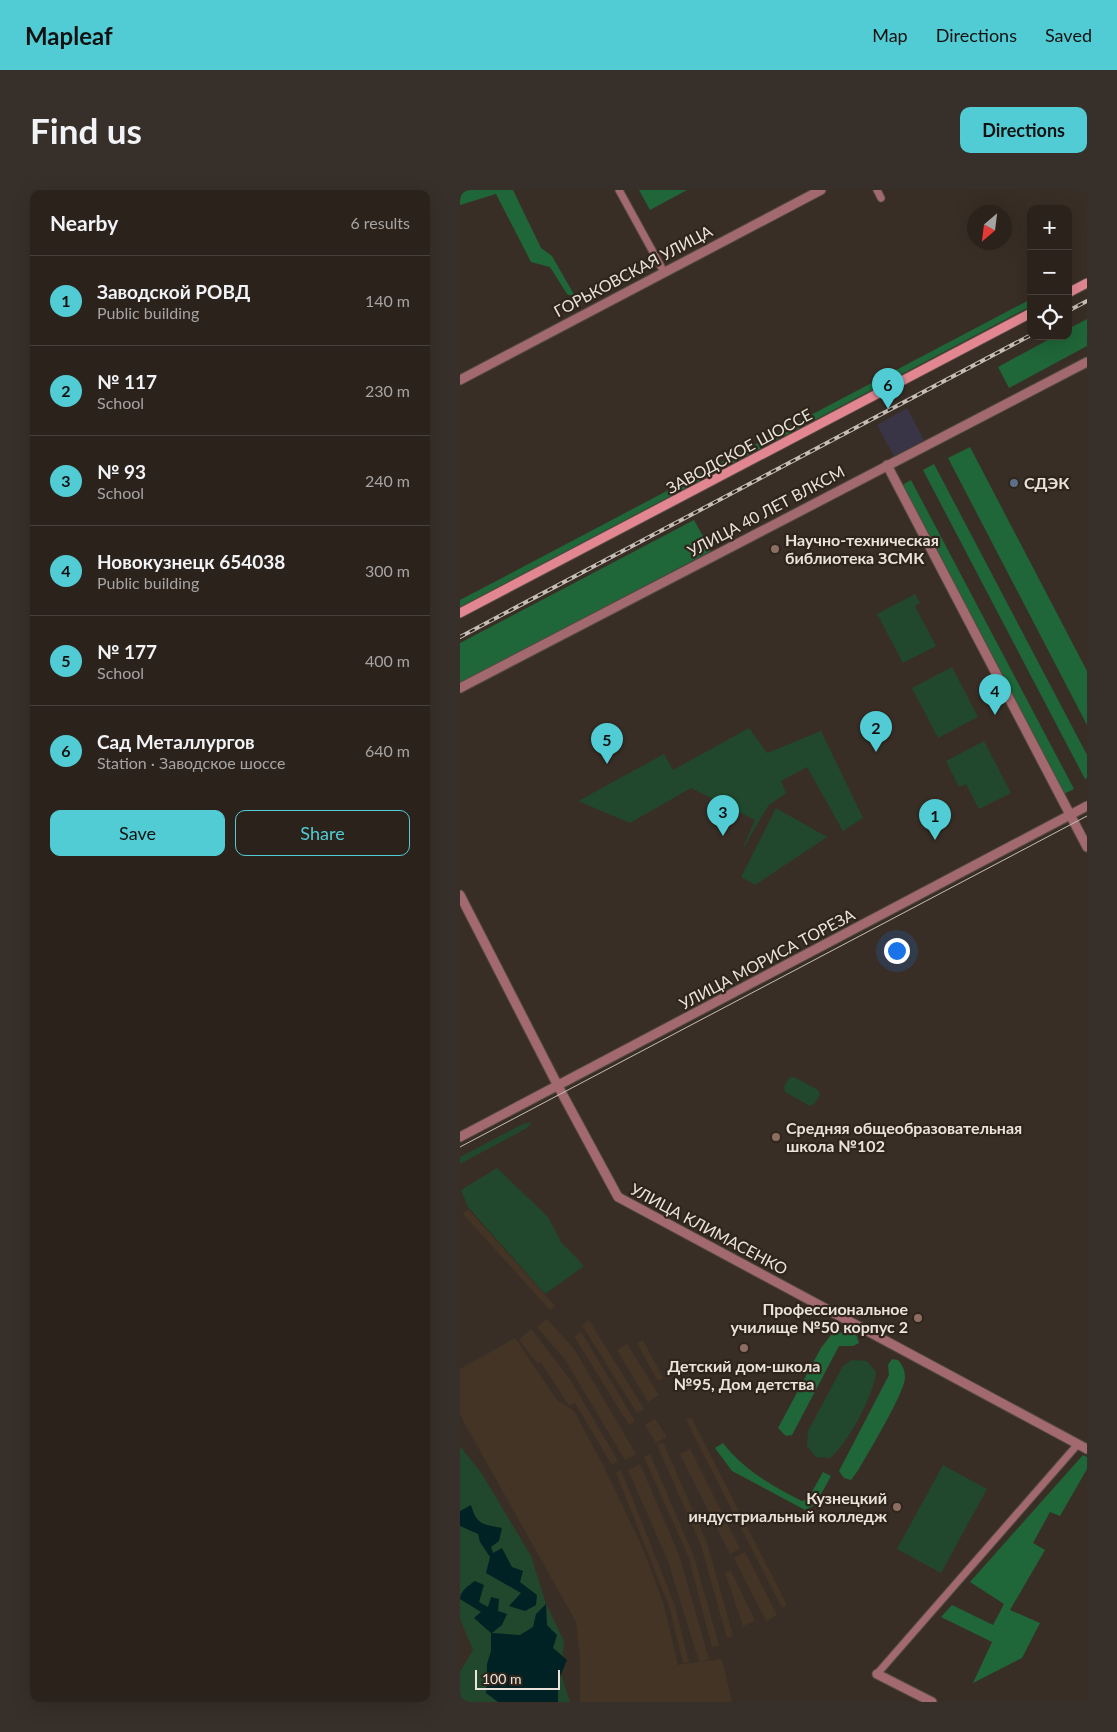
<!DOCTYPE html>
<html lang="en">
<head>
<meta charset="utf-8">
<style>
	body { margin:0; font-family:Lato,sans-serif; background:#372f29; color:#f1f3f6 }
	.controls { position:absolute; right:15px; top:15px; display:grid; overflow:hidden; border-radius:10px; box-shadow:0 5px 20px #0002 }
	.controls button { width:45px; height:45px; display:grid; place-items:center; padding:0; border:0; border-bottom:1px solid #473f3b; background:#2b221c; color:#f1f3f6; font:25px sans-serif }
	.compass { position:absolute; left:507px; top:15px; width:45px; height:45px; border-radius:50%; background:#2b221c; box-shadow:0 5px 20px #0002; rotate:208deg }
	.scale { position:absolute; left:15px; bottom:12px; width:85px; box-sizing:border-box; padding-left:5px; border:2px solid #eae3dc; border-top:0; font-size:14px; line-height:18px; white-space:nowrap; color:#eae3dc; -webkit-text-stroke:4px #2f251b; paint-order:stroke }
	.you { position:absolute; left:436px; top:760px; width:18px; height:18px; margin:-12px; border:4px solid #fff; border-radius:50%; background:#1a73e8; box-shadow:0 0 0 8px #1a73e833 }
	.badge { display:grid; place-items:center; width:32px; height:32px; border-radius:50%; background:#51ccd4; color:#111; font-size:16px; font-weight:700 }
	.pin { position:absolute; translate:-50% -41px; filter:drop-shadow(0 1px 2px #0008) }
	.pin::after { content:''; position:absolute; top:26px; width:18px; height:15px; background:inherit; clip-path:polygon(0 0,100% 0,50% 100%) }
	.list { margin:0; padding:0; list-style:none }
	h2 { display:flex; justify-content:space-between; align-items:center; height:65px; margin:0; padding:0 20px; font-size:21px }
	h2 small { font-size:16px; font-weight:400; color:#a6a4a3 }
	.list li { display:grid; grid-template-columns:32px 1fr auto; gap:15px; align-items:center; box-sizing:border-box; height:90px; padding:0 20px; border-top:1px solid #473f3b }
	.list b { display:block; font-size:19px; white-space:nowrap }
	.list p { margin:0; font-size:16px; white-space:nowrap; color:#a6a4a3 }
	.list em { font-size:16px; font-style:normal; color:#a6a4a3 }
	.actions { display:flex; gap:10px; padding:15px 20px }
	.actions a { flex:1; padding:11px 0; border:1px solid #51ccd4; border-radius:10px; text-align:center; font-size:18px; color:#51ccd4 }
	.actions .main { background:#51ccd4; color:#111 }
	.icon { flex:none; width:28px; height:28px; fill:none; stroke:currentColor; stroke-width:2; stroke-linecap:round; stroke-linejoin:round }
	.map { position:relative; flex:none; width:627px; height:1512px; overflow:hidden; border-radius:10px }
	header { display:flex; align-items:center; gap:30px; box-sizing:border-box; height:70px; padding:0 25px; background:#51ccd4; color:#111 }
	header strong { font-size:24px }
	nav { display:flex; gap:28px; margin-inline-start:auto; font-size:18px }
	.intro { display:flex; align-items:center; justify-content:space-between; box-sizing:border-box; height:120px; padding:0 30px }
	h1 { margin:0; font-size:35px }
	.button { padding:12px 22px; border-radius:10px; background:#51ccd4; color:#111; font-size:18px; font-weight:700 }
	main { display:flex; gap:30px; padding:0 30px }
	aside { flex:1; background:#2b221c; border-radius:10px; box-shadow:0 5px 20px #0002 }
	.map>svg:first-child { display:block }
	.commercial { fill:#3a3546 }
	.built { fill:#443426 }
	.green { fill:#21482c }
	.forest { fill:#1f6638 }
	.water { fill:#002224 }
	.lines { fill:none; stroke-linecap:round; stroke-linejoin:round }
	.minor-casing { stroke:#554b42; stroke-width:9 }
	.tertiary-casing { stroke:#554b42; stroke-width:11 }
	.secondary-casing { stroke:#554b42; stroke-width:11 }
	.minor { stroke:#a2696f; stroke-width:7 }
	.tertiary { stroke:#a2696f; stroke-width:9 }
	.secondary { stroke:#e28792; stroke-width:9 }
	.tram { stroke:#c5beb6; stroke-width:1 }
	.rail-casing { stroke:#c5beb6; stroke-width:4 }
	.rail { stroke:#2f251b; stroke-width:2; stroke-dasharray:5.5; stroke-linecap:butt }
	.service-dot { fill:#5c6f8a; stroke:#2f251b; stroke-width:2 }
	.education-dot { fill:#8d6e63; stroke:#2f251b; stroke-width:2 }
	.labels { text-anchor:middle; stroke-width:4.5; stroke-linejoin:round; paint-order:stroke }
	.street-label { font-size:16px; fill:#eae3dc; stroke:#2f251b }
	.poi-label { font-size:16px; font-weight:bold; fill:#eae3dc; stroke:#2f251b; text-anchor:start }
</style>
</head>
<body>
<header>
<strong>Mapleaf</strong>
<nav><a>Map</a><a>Directions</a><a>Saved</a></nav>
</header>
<div class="intro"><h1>Find us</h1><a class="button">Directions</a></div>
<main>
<aside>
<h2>Nearby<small>6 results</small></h2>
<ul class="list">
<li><span class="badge">1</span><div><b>Заводской РОВД</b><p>Public building</p></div><em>140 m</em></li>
<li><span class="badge">2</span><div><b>№ 117</b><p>School</p></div><em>230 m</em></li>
<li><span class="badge">3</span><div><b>№ 93</b><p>School</p></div><em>240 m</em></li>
<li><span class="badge">4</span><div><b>Новокузнецк 654038</b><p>Public building</p></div><em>300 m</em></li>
<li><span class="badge">5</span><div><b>№ 177</b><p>School</p></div><em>400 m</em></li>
<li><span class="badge">6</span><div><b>Сад Металлургов</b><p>Station · Заводское шоссе</p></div><em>640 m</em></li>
</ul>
<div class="actions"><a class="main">Save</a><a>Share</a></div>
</aside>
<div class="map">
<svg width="627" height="1512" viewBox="0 0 627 1512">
	<rect width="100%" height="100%" fill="#392e25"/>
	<!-- commercial -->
	<path class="commercial" d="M447,218L464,250L434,266L417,235Z"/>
	<!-- built -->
	<g class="built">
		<path d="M8,1019L95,1116L90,1120L3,1024Z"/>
		<path d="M87,1129L114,1159L176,1264L165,1270L104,1168L77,1137Z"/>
		<path d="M129,1130L184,1219L177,1223L122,1135Z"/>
		<path d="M71,1139L111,1191L158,1271L152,1275L115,1213L109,1216L81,1172L78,1174L59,1150Z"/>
		<path d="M121,1142L175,1231L169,1235L114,1146Z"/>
		<path d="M55,1148L97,1210L114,1221L143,1275L183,1359L203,1412L218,1475L239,1472L208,1371L168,1280L180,1274L219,1365L249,1469L242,1472L262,1469L272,1512H120V1467L116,1432L0,1225V1179Z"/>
		<path d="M183,1150L203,1188L198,1191L177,1153Z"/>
		<path d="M167,1154L199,1205L188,1212L157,1160Z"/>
		<path d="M231,1227L327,1415L322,1418L226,1230Z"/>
		<path d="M195,1229L207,1247L196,1253L185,1235Z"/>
		<path d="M203,1252L247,1353L273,1446L267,1448L241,1355L197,1255Z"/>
		<path d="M230,1259L280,1359L270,1364L220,1264Z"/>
		<path d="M190,1264L234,1367L259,1455L252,1457L229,1368L184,1267Z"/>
		<path d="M161,1280L215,1416L229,1472L223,1473L209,1416L156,1283Z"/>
		<path d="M285,1362L317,1425L306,1431L274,1368Z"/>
		<path d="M271,1381L295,1431L283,1436L265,1383Z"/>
	</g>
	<!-- green -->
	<g class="green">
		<path d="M455,404L460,413L455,416L476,456L443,473L417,424Z"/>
		<path d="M492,477L518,527L478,548L452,498Z"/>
		<path d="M289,538L307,563L361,541L403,628L383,641L347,577L321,591L326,603L308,616L281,662L295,630L231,598L170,633L118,611L204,564L213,580Z"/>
		<path d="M524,551L551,603L519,619L506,594L499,597L486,571Z"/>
		<path d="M316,618L367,647L295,695L281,687Z"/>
		<path d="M334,887L358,900L360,905L354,914L350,916L325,902L324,897L329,888Z"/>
		<path d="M72,932L67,938L0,974V967L63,934Z"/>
		<path d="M37,978L88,1027L101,1052L124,1076L85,1104L8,1017L1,1000Z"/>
		<path d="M392,1170L407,1171L416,1182C414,1205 388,1253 370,1268L356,1267L347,1256L348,1241L383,1176Z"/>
		<path d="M0,1256L22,1284L71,1366L86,1414L104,1451L101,1484L110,1512H0V1482L13,1460L0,1429Z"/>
		<path d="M483,1275L527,1299L481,1383L437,1359Z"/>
	</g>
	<!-- forest -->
	<g class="forest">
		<path d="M0,0H53L81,58L92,66L116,108L107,104L90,77L71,72L36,4L0,15Z"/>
		<path d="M179,0H227L190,20Z"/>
		<path d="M571,109V116L0,417V410Z"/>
		<path d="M627,129V156L549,198L538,177L595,146H608V139Z"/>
		<path d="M510,257L627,481V535L488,268Z"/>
		<path d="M474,274L627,565V588L625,589L463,280Z"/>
		<path d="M451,290L614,599L602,605L440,296Z"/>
		<path d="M234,330L251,361L0,493V453Z"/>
		<path d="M390,1140L396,1144L399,1153L393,1156H379L332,1245L326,1246L318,1238L361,1158L371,1145Z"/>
		<path d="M432,1169L438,1170C443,1176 445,1180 445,1188C444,1204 409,1261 399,1279L391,1290L384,1288L379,1281L429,1185L428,1175Z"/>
		<path d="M263,1253C284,1280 312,1296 342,1311L348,1309L363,1282L371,1286L355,1315L345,1320L272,1281L255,1258Z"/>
		<path d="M623,1265L627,1267V1279L600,1326L590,1322L573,1353L585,1360L550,1420L580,1433L562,1468L513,1493L532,1452L481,1427L492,1415L533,1435L544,1414L510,1392Z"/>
	</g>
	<!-- water -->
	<g class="water">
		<path d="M11,1315C17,1335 22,1334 42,1338L39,1351L31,1357L33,1363L42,1358L52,1377L63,1381L60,1392L77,1405L76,1415L65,1421L49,1416L61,1403L26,1383L30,1367L20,1352L18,1344L0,1336V1321Z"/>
		<path d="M15,1391L24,1395L19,1412L28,1417L31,1407L39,1409L38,1421L47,1424L42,1435L32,1443L60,1445L73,1437L76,1424L86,1414L87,1435L97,1445L93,1458L107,1470L98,1491V1512H38L26,1503L27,1474L31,1461V1443L14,1428L21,1422L0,1409C0,1401 9,1395 15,1391Z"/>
	</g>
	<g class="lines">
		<!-- minor casing -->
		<g class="minor-casing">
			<g id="minor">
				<path d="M159,0L204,82"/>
				<path d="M417,0L421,8"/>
				<path d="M417,1484L618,1254"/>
			</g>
		</g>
		<!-- tertiary casing -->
		<g class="tertiary-casing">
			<g id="tertiary">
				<path d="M0,190L361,0"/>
				<path d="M427,275L627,657"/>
				<path d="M0,498L627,172"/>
				<path d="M0,705L98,896L158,1007L627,1259"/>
				<path d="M0,947L627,616"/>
				<path d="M417,1484L472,1512"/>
			</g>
		</g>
		<!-- secondary casing -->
		<g class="secondary-casing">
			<g id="secondary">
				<path d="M608,103L627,93"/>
				<path d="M0,423L571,123"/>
			</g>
		</g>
		<!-- minor -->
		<use href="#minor" class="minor"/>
		<!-- tertiary -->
		<use href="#tertiary" class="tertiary"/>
		<!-- secondary -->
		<use href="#secondary" class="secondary"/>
		<!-- tram -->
		<path class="tram" d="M0,957L627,626"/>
		<!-- rail casing -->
		<g class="rail-casing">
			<g id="rail">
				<path d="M608,121L627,111"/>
				<path d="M0,447L571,145"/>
			</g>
		</g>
		<!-- rail -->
		<use href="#rail" class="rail"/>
	</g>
	<!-- markers -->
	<circle class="service-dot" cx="554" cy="293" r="5"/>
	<g class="education-dot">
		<circle cx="315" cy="359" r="5"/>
		<circle cx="316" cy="947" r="5"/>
		<circle cx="458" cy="1128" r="5"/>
		<circle cx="284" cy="1158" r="5"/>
		<circle cx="437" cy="1317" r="5"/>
	</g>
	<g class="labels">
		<!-- street labels -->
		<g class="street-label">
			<text transform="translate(173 81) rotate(-28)" y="6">ГОРЬКОВСКАЯ УЛИЦА</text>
			<text transform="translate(279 261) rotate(-28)" y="6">ЗАВОДСКОЕ ШОССЕ</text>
			<text transform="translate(306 321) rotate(-28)" y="6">УЛИЦА 40 ЛЕТ ВЛКСМ</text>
			<text transform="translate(307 769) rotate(-28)" y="6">УЛИЦА МОРИСА ТОРЕЗА</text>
			<text transform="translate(249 1039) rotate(28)" y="6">УЛИЦА КЛИМАСЕНКО</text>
		</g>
		<!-- poi labels -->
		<g class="poi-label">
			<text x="564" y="299">СДЭК</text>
			<text x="325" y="356">Научно-техническая<tspan x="325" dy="18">библиотека ЗСМК</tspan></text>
			<text x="326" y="944">Средняя общеобразовательная<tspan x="326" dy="18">школа №102</tspan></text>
			<text x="448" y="1125" text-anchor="end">Профессиональное<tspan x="448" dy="18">училище №50 корпус 2</tspan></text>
			<text x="284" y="1182" text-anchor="middle">Детский дом-школа<tspan x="284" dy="18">№95, Дом детства</tspan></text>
			<text x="427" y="1314" text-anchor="end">Кузнецкий<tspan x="427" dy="18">индустриальный колледж</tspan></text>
		</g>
	</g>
</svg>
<div class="controls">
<button>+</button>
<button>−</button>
<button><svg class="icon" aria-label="locate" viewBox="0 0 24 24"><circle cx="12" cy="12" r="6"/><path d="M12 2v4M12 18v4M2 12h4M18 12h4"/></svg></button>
</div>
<svg class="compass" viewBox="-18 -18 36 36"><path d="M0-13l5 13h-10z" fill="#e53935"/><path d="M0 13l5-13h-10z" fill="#a6a4a3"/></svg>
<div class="scale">100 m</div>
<div class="you"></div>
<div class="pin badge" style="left:475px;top:650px">1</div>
<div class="pin badge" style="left:416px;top:562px">2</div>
<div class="pin badge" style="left:263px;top:646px">3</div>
<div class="pin badge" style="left:535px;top:525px">4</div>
<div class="pin badge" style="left:147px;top:574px">5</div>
<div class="pin badge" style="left:428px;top:219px">6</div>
</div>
</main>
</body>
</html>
